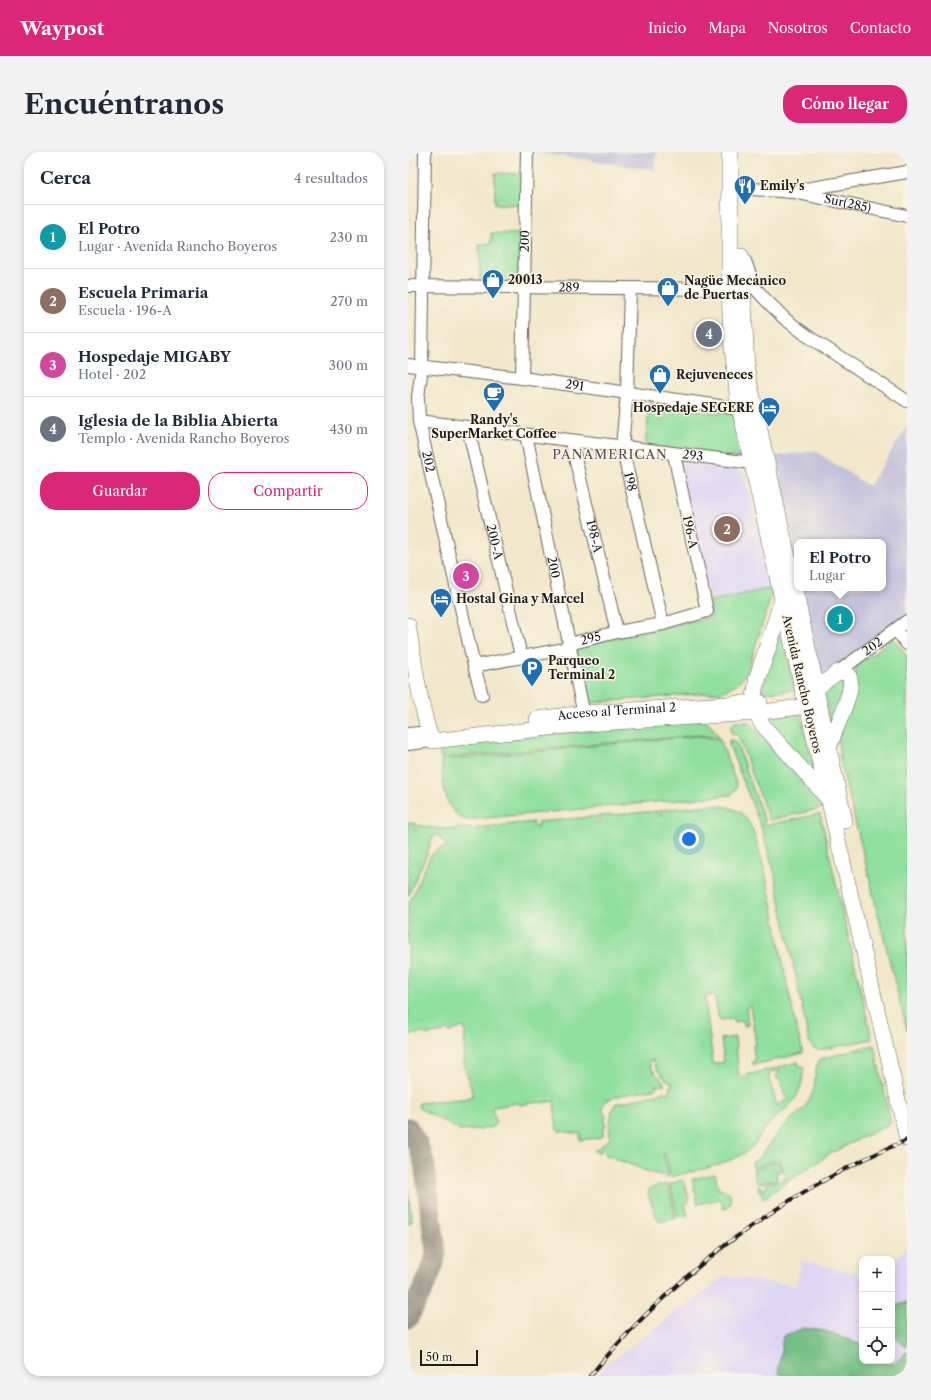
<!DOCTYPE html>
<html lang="es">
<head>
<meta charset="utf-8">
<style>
	body { margin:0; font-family:"Libre Caslon Text",serif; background:#f2f2f3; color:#1f2937 }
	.controls { position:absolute; right:12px; bottom:12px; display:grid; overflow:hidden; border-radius:8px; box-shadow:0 2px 6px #0003 }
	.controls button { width:36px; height:36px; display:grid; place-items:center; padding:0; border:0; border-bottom:1px solid #e0e1e3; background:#fff; color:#1f2937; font:20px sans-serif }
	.scale { position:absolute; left:12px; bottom:10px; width:58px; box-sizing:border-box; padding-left:4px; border:2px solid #1c1c1c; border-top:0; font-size:11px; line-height:14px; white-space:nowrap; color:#1c1c1c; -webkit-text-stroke:3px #fcf5e5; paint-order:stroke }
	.you { position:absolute; left:281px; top:687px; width:14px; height:14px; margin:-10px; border:3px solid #fff; border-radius:50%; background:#1a73e8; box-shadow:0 0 0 6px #1a73e833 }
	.badge { display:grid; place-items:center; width:26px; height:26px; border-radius:50%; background:#db2777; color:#fff; font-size:13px; font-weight:700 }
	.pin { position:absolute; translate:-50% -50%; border:2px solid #fff; box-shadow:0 1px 4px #0006 }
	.popup { position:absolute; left:386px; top:387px; width:92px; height:52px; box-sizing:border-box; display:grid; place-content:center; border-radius:8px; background:#fff; filter:drop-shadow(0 1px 3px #0005); font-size:13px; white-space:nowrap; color:#747a83 }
	.popup b { font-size:15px; color:#1f2937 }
	.popup::after { content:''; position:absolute; left:50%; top:100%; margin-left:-8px; border:8px solid transparent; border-top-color:#fff }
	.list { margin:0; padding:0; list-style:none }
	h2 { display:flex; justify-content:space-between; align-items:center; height:52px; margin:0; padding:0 16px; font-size:17px }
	h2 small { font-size:13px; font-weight:400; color:#747a83 }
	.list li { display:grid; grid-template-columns:26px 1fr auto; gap:12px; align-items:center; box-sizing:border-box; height:64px; padding:0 16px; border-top:1px solid #e0e1e3 }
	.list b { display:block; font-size:15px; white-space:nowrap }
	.list p { margin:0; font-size:13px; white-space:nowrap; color:#747a83 }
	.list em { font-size:13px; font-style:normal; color:#747a83 }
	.actions { display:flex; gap:8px; padding:12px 16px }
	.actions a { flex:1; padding:9px 0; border:1px solid #db2777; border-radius:16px; text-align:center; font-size:14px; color:#db2777 }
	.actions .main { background:#db2777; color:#fff }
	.icon { flex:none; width:22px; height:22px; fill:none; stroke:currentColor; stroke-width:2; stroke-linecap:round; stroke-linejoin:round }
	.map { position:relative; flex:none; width:499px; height:1224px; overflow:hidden; border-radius:16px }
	header { display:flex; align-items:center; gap:24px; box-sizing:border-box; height:56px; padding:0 20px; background:#db2777; color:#fff }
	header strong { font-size:19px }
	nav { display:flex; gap:22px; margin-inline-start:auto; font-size:14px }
	.intro { display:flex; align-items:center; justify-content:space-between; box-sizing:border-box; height:96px; padding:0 24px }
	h1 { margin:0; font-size:28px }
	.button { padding:10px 18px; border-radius:16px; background:#db2777; color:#fff; font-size:14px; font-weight:700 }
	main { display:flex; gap:24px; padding:0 24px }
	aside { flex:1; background:#fff; border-radius:16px; box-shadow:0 2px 6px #0003 }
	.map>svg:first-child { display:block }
	.built { fill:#ded5f5 }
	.industrial { fill:#c3c1db }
	.green { fill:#90df9e; stroke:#567e5d }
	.forest { fill:#74be85; stroke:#486d50 }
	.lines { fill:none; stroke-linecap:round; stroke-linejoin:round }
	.taxiway { stroke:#878274; stroke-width:21 }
	.minor-casing { stroke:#676359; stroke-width:14 }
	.major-casing { stroke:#676359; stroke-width:16 }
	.highway-casing { stroke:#676359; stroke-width:18 }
	.minor { stroke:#fff; stroke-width:12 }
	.major { stroke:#fff; stroke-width:15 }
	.highway { stroke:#fff; stroke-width:17 }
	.rail-casing { stroke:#1c1c1c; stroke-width:4 }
	.rail { stroke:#fcf5e5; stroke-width:2.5; stroke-dasharray:8; stroke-linecap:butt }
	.labels { text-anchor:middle; stroke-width:3; stroke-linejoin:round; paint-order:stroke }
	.poi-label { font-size:12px; font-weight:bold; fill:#1c1c1c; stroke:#fcf5e5; text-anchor:start }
	.street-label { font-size:12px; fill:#1c1c1c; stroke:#fcf5e5 }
	.neighbourhood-label { font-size:13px; letter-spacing:1px; fill:#5b4b58; stroke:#fcf5e5 }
</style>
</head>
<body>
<header>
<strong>Waypost</strong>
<nav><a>Inicio</a><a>Mapa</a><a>Nosotros</a><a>Contacto</a></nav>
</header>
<div class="intro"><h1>Encuéntranos</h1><a class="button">Cómo llegar</a></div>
<main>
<aside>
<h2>Cerca<small>4 resultados</small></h2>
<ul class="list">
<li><span class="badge" style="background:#0f9aa8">1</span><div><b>El Potro</b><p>Lugar · Avenida Rancho Boyeros</p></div><em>230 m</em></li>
<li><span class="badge" style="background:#8d6e63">2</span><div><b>Escuela Primaria</b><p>Escuela · 196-A</p></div><em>270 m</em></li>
<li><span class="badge" style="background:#d1479c">3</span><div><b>Hospedaje MIGABY</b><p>Hotel · 202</p></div><em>300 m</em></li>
<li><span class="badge" style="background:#6b7280">4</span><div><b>Iglesia de la Biblia Abierta</b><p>Templo · Avenida Rancho Boyeros</p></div><em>430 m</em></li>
</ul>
<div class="actions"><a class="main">Guardar</a><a>Compartir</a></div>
</aside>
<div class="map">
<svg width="499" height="1224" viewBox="0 0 499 1224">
	<rect width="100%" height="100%" fill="#fcf5e5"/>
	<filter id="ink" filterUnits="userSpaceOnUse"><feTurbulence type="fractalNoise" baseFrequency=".025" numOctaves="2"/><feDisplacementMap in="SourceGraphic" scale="8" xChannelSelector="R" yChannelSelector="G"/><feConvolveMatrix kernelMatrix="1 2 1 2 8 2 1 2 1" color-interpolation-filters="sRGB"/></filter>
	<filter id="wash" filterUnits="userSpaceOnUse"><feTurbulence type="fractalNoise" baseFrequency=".012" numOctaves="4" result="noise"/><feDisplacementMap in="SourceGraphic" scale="16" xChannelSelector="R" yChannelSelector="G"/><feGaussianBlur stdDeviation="0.9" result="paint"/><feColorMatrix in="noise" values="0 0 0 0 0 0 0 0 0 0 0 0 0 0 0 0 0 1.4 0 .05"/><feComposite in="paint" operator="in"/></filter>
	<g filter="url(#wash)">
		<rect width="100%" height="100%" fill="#f2e7cb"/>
		<!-- built -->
		<g class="built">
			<path d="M272,311L335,319L366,436L302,449Z"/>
			<path d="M499,1097V1224H191L199,1212L254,1171L269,1158L282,1152L316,1124L389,1134L393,1109L454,1122V1209H484V1108Z"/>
		</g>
		<!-- industrial -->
		<g class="industrial">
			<path d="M127,0H249L246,18Z"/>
			<path d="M499,275V462L413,526L395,436H475V390H389V408L368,304L407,299L461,334Z"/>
		</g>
		<!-- green -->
		<g class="green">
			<path d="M87,21L115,22V53L87,52Z"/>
			<path d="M83,81L114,82V132L72,131L71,92H83Z"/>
			<path d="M242,251L325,263L334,306L237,293Z"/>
			<path d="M366,436L339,520C333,531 324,535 313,540L180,551L167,495L303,465L302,449Z"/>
			<path d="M374,475L386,538L354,541H353Z"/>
			<path d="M485,486L499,504V879L432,608L430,587L449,514Z"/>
			<path d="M432,528L437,531L423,578L416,539Z"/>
			<path d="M392,560L407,622L359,570L358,564Z"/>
			<path d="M296,568L302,572L311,585L290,583L33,606L31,596L33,593Z"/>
			<path d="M327,570H340L345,574L413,651L416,657L412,656V657L361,668L330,583L324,582L323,574Z"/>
			<path d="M291,584L312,587L329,634L326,640L323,643L58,668C35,660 35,629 33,609L34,608Z"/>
			<path d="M321,588L328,589L358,673L412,662L464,887L412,898L405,896L401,889L366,719L353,675L321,593Z"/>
			<path d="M303,653C315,654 329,655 337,665C344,673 347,685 350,696C359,723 364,751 369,779C377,820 384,861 395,901L346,913L344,910L347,909L345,893L348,892L342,854L338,855L340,873L336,874L335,868L326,870L325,867L311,868L307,847L304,843L297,845L305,912L316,910L313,887L327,885L331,925L359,918L362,921L361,927L369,953L378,949L372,927L368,926L369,921L372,920L371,918L364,920L361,918L390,910L391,914H396C395,929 392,942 382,953C375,960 367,965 361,972C354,979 350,989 343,996C326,1012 285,1019 263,1025L257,1002L256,1001L255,1002L261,1025L244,1021L198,1003V999L194,997L191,1001L186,999L199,989L202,988C201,981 202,958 207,952L257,940L259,941H261L262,934L265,932L256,926L248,916L245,908L241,909L244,917L257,932L249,934L247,932L248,936L246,937L213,943L197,949L194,956L195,961H196L198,964L197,968L198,974L195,977V984L190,986L172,988V981H161L160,980L151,979L149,978L146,949L133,951L131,950L112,953L110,951L86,955L84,957L88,970L85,975L70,978V977H67V978H61L53,979L11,956L10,953L11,951L61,946L65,943L56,912L57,877L55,875L42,880L38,878L36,880L17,883L15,881L0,883V754L23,703L34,695L38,696V692L36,691L31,684L28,683L24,686L19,702L0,744V670L8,672L6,675L7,678L10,677L9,673L32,677L64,676L66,680L68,679V676L126,670L125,673L128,675L130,673L129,670L191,664L190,668L192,670L194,668L192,664L249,659V662L251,664L253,662L251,658Z"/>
			<path d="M466,893L483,971L423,1001L381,1029L370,1007L345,1016L344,1011C357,1002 363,988 374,976C384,965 399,957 404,942C409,930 405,917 412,907Z"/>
			<path d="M370,1009L374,1019L368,1020L369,1028L350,1032L349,1030H348L345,1018Z"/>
			<path d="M307,1022L311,1038L315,1037L322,1043L323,1051L319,1056L315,1057L313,1047L290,1052L284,1027Z"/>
			<path d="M376,1024L379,1030L355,1047L353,1039H351L350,1035L353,1034L354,1038L359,1036L358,1033L376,1028Z"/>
			<path d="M274,1028L277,1030L281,1048L280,1051L277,1052L280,1063L270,1065L262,1032Z"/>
			<path d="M260,1032L268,1066L252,1070L250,1068L240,1042L242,1036Z"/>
			<path d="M0,1037L4,1070L0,1072Z"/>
		</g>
		<!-- forest -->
		<g class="forest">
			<path d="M499,1150V1196L484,1183V1155Z"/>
			<path d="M396,1176L418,1179L454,1193V1209H480L486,1213L499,1199V1224H378L370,1221L375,1184Z"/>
		</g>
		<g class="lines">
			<!-- taxiway -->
			<path class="taxiway" d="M0,976L10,993L16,1011L28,1101C24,1124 11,1144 0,1166"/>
		</g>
	</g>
	<g filter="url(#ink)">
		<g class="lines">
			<!-- minor casing -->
			<g class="minor-casing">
				<g id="minor">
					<path id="s1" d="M17,0L14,215L10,245L11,269L66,514L74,543"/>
					<path id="s2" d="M332,36L385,40L499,64"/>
					<path d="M392,38L499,20"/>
					<path d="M337,109L347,136L357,147L377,167L401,185L499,249"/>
					<path id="s3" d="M0,134L322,137"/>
					<path id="s4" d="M222,137L219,241L214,295L255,472"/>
					<path id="s5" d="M0,213L114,226L333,257"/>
					<path id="s6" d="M114,226L119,0"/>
					<path id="s7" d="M11,269L344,311"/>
					<path id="s8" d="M60,276L113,504"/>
					<path id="s9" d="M118,283L177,568"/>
					<path id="s10" d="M163,289L209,480"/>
					<path d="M488,478L499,492"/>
					<path id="s11" d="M66,514L156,497L161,492L209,480L255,472L299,459L266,302"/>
					<path id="s12" d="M430,520L499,469"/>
					<path d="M0,582L21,580"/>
					<path d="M0,592L24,589"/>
				</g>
			</g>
			<!-- major casing -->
			<g class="major-casing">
				<g id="major">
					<path d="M0,473C7,512 11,551 24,589L177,572L347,561L399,554"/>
					<path d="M349,528C345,546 343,555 353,571L408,633L418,645"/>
					<path d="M408,537L437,669"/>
					<path d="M401,542L430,520L439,521C452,533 424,580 421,597"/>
					<path d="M397,546L499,987"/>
					<path id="s13" d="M129,567L176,561L352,550"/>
				</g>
			</g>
			<!-- highway casing -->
			<g class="highway-casing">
				<g id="highway">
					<path d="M322,0V137L324,185L331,250L397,545"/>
					<path d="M333,105L338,219L408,537"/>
					<path d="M349,528L375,448"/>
				</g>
			</g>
			<!-- minor -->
			<use href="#minor" class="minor"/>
			<!-- major -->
			<use href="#major" class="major"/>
			<!-- highway -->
			<use href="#highway" class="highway"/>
			<!-- rail casing -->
			<g class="rail-casing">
				<path id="rail" d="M182,1224C269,1119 373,1041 499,988"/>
			</g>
			<!-- rail -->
			<use href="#rail" class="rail"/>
		</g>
	</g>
	<!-- icons -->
	<defs>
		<g id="restaurant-pin" transform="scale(1.15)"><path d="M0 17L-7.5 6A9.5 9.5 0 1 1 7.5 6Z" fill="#1f6fb2" stroke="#fcf5e5"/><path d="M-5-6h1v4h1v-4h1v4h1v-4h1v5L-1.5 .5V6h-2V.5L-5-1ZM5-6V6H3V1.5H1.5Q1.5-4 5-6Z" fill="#fff"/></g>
		<g id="shop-pin" transform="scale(1.15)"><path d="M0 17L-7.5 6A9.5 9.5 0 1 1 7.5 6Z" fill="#1f6fb2" stroke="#fcf5e5"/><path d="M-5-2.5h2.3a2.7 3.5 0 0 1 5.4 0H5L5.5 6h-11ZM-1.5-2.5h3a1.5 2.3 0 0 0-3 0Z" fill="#fff"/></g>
		<g id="cafe-pin" transform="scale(1.15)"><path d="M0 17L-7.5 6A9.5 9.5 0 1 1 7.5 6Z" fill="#1f6fb2" stroke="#fcf5e5"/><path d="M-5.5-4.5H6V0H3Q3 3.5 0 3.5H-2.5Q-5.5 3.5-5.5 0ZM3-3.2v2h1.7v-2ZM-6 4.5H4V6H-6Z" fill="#fff"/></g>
		<g id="hotel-pin" transform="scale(1.15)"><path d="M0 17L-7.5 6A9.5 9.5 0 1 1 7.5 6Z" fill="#1f6fb2" stroke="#fcf5e5"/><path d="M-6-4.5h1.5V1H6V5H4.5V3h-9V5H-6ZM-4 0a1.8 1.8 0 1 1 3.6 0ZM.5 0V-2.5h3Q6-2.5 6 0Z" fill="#fff"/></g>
		<g id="parking-pin" transform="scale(1.15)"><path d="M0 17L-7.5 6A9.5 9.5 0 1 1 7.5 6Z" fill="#1f6fb2" stroke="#fcf5e5"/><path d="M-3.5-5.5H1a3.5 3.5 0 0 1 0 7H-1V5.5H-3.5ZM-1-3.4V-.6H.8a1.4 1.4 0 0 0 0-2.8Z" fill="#fff"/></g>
	</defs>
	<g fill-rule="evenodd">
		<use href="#restaurant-pin" x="337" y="34"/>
		<use href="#shop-pin" x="85" y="128"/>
		<use href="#shop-pin" x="260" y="136"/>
		<use href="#shop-pin" x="252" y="223"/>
		<use href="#cafe-pin" x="86" y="241"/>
		<use href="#hotel-pin" x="361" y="256"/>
		<use href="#hotel-pin" x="33" y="447"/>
		<use href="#parking-pin" x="124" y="516"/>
	</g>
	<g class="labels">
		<!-- poi labels -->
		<g class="poi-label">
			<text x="352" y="38">Emily's</text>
			<text x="100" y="132">20013</text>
			<text x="276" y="133">Nagüe Mecánico<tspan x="276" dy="14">de Puertas</tspan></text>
			<text x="268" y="227">Rejuveneces</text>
			<text x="346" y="260" text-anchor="end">Hospedaje SEGERE</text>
			<text x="86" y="272" text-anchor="middle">Randy's<tspan x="86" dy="14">SuperMarket Coffee</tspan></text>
			<text x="48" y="451">Hostal Gina y Marcel</text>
			<text x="140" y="513">Parqueo<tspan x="140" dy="14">Terminal 2</tspan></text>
		</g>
		<!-- street labels -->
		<g class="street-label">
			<text dy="4" stroke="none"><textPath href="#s2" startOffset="109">Sur(285)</textPath></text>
			<text dy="4" stroke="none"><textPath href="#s6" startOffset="137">200</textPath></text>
			<text dy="4" stroke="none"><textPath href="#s3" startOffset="161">289</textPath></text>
			<text dy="4" stroke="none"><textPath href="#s5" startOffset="168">291</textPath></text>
			<text dy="4" stroke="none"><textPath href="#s7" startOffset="276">293</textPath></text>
			<text dy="4" stroke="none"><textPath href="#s1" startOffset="311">202</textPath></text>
			<text dy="4" stroke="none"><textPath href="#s4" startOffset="194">198</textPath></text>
			<text transform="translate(282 380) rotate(78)" y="4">196-A</text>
			<text dy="4" stroke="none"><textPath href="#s10" startOffset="98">198-A</textPath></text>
			<text dy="4" stroke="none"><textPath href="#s8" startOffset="117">200-A</textPath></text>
			<text dy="4" stroke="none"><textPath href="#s9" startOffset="135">200</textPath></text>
			<text dy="4" stroke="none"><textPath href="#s11" startOffset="121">295</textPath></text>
			<text dy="4" stroke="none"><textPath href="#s12" startOffset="43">202</textPath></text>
			<text transform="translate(394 532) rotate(77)" y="4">Avenida Rancho Boyeros</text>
			<text dy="4" stroke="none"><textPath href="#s13" startOffset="80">Acceso al Terminal 2</textPath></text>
		</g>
		<!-- neighbourhood labels -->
		<g class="neighbourhood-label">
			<text x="202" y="307">PANAMERICAN</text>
		</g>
	</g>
</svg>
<div class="controls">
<button>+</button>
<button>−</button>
<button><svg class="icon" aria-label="locate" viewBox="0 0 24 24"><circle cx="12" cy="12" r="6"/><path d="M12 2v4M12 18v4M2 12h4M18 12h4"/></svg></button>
</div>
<div class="scale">50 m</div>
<div class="you"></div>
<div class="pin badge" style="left:432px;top:467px;background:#0f9aa8">1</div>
<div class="popup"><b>El Potro</b>Lugar</div>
<div class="pin badge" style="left:319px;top:377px;background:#8d6e63">2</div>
<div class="pin badge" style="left:58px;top:424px;background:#d1479c">3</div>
<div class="pin badge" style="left:301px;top:182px;background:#6b7280">4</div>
</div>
</main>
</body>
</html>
